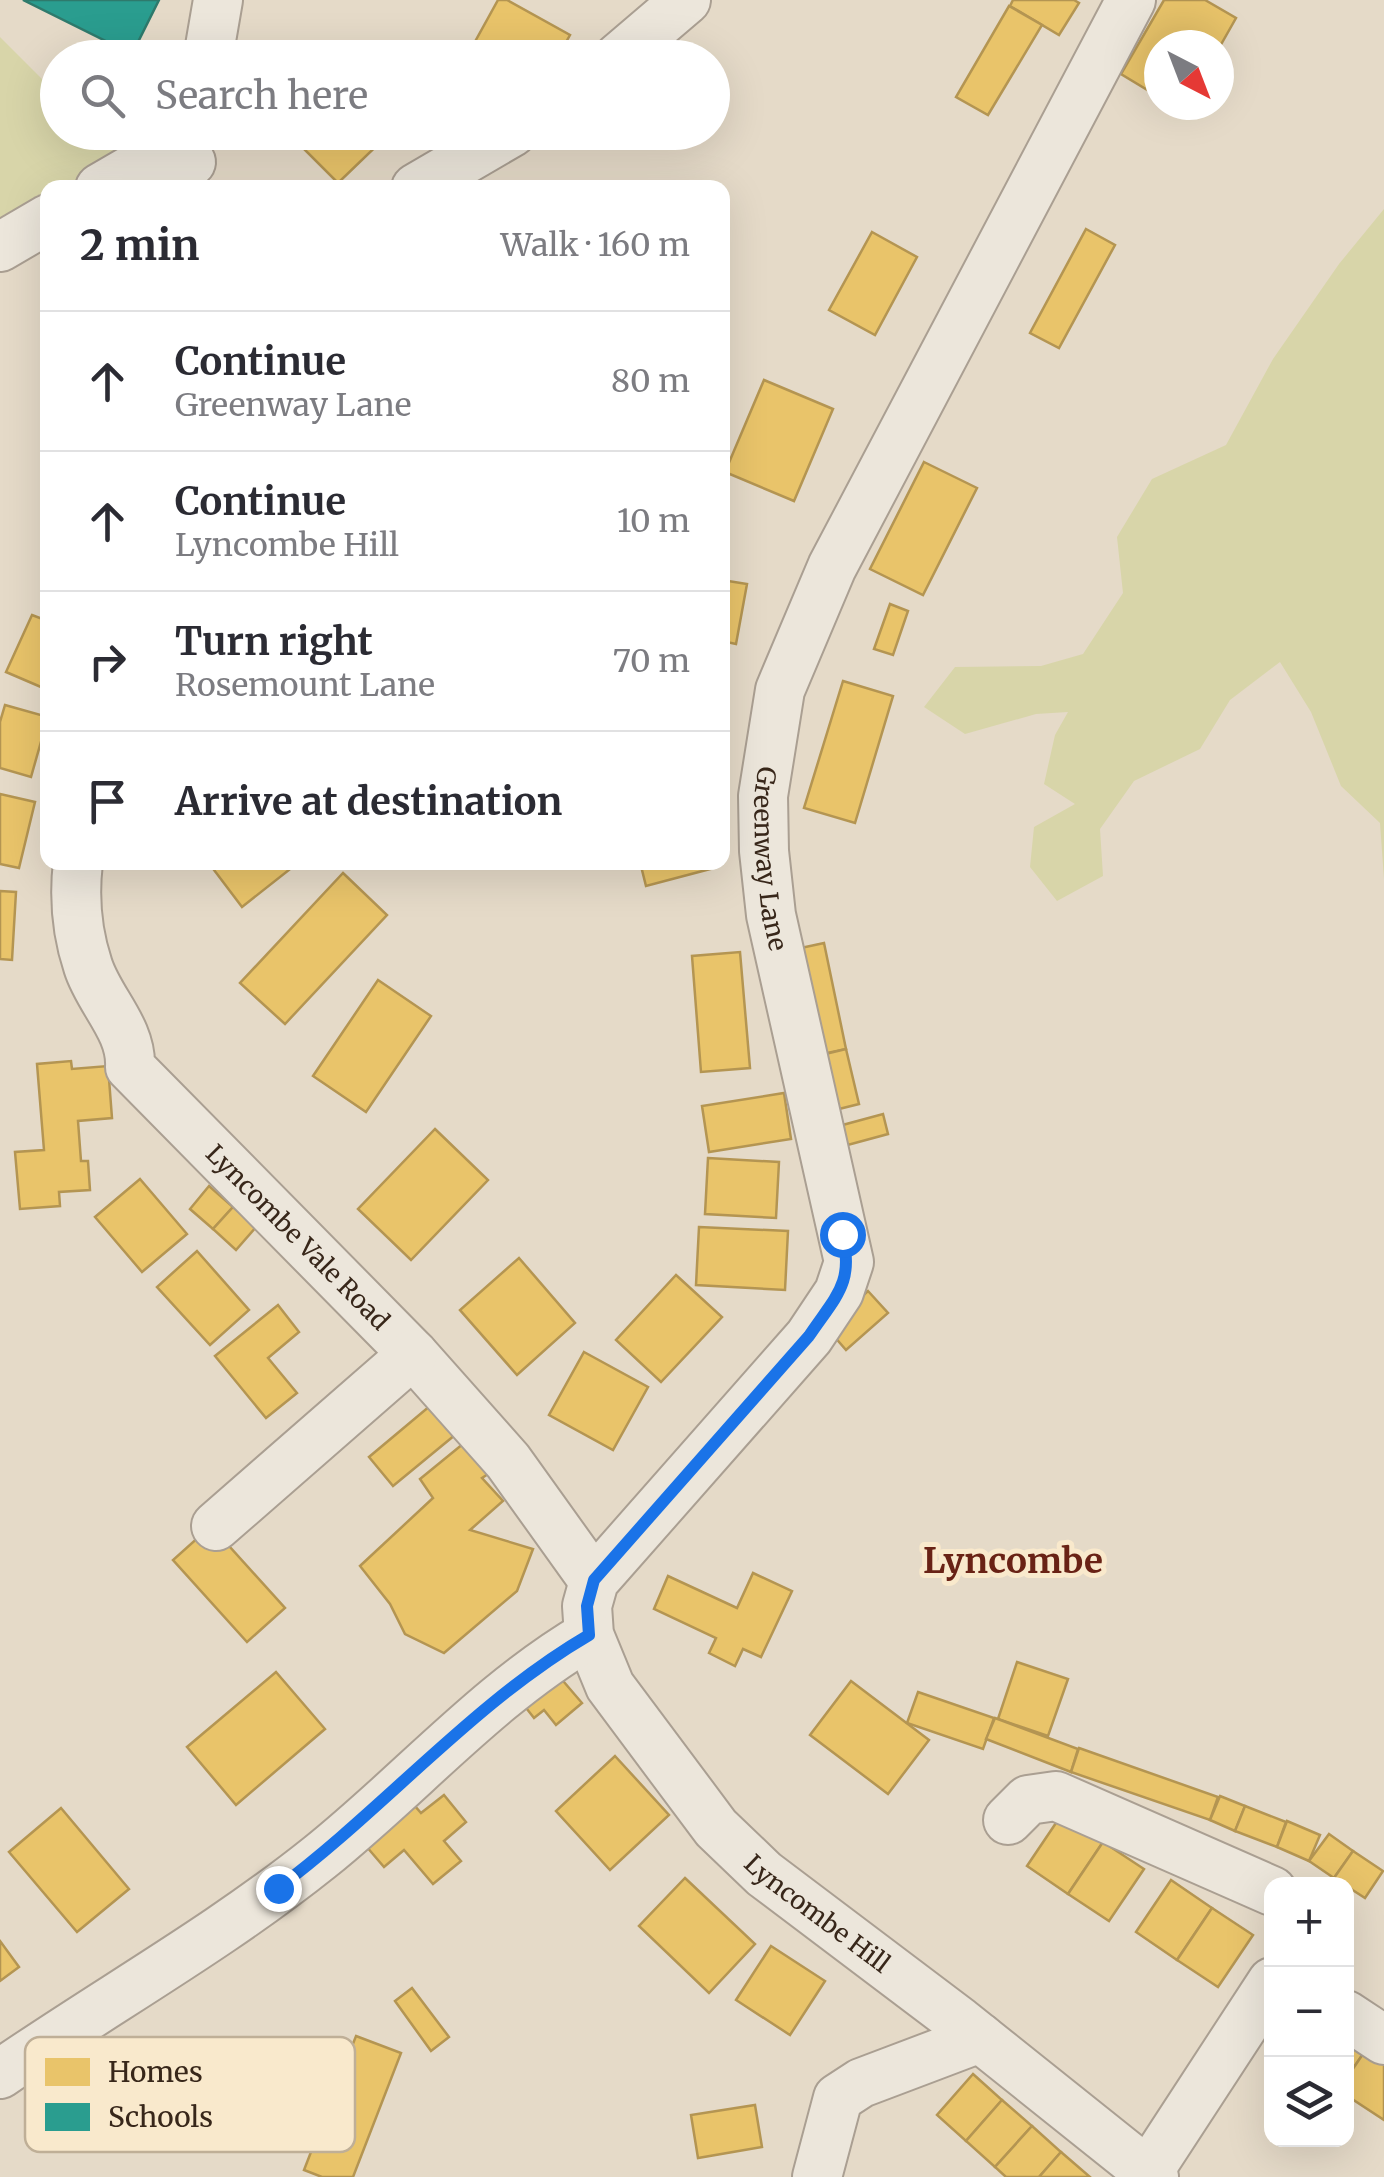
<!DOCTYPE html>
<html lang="en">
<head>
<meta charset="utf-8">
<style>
	body { margin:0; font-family:Merriweather,serif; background:#f2f2f3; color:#2b2b33 }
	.controls { position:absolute; right:30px; bottom:30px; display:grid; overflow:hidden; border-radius:20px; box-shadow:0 10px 40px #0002 }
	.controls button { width:90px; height:90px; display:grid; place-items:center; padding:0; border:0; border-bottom:2px solid #e1e1e2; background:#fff; color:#2b2b33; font:50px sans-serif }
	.compass { position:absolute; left:1144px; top:30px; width:90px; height:90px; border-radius:50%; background:#fff; box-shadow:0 10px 40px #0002; rotate:138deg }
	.stop { position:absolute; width:30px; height:30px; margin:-22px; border:8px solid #1a73e8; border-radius:50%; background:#fff }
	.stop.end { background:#1a73e8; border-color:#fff; box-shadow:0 2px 10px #0008 }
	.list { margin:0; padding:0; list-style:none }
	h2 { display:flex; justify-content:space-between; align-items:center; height:130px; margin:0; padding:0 40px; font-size:42px }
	h2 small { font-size:32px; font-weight:400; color:#7c7c81 }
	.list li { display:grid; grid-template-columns:65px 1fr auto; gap:30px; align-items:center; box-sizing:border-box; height:140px; padding:0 40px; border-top:2px solid #e1e1e2 }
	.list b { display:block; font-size:38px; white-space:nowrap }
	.list p { margin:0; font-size:32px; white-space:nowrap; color:#7c7c81 }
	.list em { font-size:32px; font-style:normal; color:#7c7c81 }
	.icon { flex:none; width:55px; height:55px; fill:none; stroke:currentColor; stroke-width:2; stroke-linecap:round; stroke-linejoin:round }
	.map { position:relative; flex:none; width:1384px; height:2177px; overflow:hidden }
	.search { position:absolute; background:#fff; box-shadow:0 10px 40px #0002; left:40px; top:40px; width:690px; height:110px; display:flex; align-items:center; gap:25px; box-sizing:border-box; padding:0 35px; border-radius:55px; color:#7c7c81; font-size:38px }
	.panel { position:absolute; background:#fff; box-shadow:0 10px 40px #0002; left:40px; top:180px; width:690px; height:690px; border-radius:20px }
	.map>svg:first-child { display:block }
	.green { fill:#d8d5a9 }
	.homes { fill:#e9c46a; stroke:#b49552; stroke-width:2.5 }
	.schools { fill:#2a9d8f; stroke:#2e7a6c; stroke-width:2.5 }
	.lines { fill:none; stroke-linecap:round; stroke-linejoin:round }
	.minor-casing { stroke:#aa9f92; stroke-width:52 }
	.minor { stroke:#ece6db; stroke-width:48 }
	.route { stroke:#1a73e8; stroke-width:12 }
	.labels { text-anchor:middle; stroke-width:10; stroke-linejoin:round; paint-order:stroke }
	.street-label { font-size:25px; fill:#38271a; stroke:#f9e9cc }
	.district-label { font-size:35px; font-weight:bold; fill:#692215; stroke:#f9e9cc }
	.key { fill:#f9e9cc; stroke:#bfaf97; stroke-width:2.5 }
	.key-label { font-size:28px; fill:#38271a }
</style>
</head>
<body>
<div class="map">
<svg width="1384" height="2177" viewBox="0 0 1384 2177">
	<rect width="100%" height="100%" fill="#e5dac8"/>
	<!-- green -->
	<g class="green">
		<path d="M0,37L57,94L58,132L135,133C110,160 87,187 48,188L47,203L0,235Z"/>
		<path d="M1384,209V879L1380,823L1341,786L1311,712L1280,662L1230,700L1200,749L1134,781L1100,829L1103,876L1057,901L1030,867L1034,827L1075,804L1044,784L1055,735L1068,712L1036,714L965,734L924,707L955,667L1041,666L1083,654L1123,593L1117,537L1152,479L1226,445L1273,359L1339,264Z"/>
	</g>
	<!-- homes -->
	<g class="homes">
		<path d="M498,0H507L570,35L557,58H466Z"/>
		<path d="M1013,0H1074L1079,3L1059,35L1010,6Z"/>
		<path d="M1164,0H1205L1236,18L1219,48V45H1159V97L1121,74Z"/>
		<path d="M1009,6L1042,25L988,115L956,97Z"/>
		<path d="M315,132H391L338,183L301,146Z"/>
		<path d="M1086,229L1115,245L1059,348L1030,333Z"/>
		<path d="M872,232L917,257L875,335L829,310Z"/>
		<path d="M764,380L833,409L794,501L725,472Z"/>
		<path d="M924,462L977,488L923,595L870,569Z"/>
		<path d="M722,580L747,584L736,644L722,641Z"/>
		<path d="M890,604L908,611L893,655L874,649Z"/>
		<path d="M32,615L48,621V690L6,672Z"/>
		<path d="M843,681L893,696L855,823L804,808Z"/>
		<path d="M5,705L48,717L31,777L0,768V722Z"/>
		<path d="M0,794L35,802L19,868L0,864Z"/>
		<path d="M208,862H299L242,907Z"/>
		<path d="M640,862H708L710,869L646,886Z"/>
		<path d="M343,873L387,915L285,1024L240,983Z"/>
		<path d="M0,891L16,892L12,960L0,959Z"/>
		<path d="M824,943L846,1049L809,1057L787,951Z"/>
		<path d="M740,952L750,1068L701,1072L692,956Z"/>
		<path d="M378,980L431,1016L366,1112L313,1076Z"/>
		<path d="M846,1049L859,1104L827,1112L813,1057Z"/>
		<path d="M71,1061L72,1069L108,1066L112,1118L78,1121L81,1161H88L90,1190L59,1192L60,1206L20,1209L15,1152L44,1150L37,1064Z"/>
		<path d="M784,1093L791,1139L709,1152L702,1106Z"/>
		<path d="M883,1114L888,1134L844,1146L839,1126Z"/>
		<path d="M435,1129L488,1180L411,1260L358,1209Z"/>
		<path d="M708,1158L779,1162L776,1218L705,1214Z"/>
		<path d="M140,1179L187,1234L142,1272L95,1217Z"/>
		<path d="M209,1186L233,1207L213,1229L190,1209Z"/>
		<path d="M233,1207L256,1227L236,1250L213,1229Z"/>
		<path d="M699,1227L788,1231L785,1290L696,1285Z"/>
		<path d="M197,1251L249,1310L210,1345L157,1287Z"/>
		<path d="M519,1258L575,1323L517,1375L460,1310Z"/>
		<path d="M676,1275L722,1317L661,1382L616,1340Z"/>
		<path d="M868,1291L888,1313L846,1350L827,1328Z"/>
		<path d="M278,1305L299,1332L268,1358L297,1393L266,1418L215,1356Z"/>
		<path d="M584,1352L648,1387L613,1450L549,1415Z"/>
		<path d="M437,1400L461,1430L393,1486L369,1457Z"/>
		<path d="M480,1430L508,1461L482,1478L503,1501L470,1530L533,1549L517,1591L444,1653L405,1634L390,1604L360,1566L433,1498L420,1479Z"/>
		<path d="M211,1526L285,1608L247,1642L173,1560Z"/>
		<path d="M753,1573L792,1591L761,1657L743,1649L735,1666L709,1653L716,1638L654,1609L668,1576L737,1608Z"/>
		<path d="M1017,1662L1068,1679L1048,1736L998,1719Z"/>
		<path d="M276,1672L325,1729L236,1805L187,1747Z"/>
		<path d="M558,1675L582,1703L556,1725L544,1710L534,1718L523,1704Z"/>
		<path d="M851,1681L929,1740L888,1794L810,1735Z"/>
		<path d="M918,1692L994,1718L983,1749L907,1723Z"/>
		<path d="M995,1718L1078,1749L1071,1772L986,1739Z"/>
		<path d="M1079,1748L1218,1797L1210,1820L1071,1772Z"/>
		<path d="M615,1756L669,1815L610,1870L556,1811Z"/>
		<path d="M444,1795L466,1822L444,1841L461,1861L433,1884L404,1850L384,1867L360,1839L408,1798L421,1813Z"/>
		<path d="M1220,1796L1245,1806L1235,1831L1210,1820Z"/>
		<path d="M1245,1806L1286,1822L1277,1847L1235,1831Z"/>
		<path d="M61,1808L129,1889L77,1932L9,1852Z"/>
		<path d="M1062,1814L1103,1842L1068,1894L1027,1866Z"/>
		<path d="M1287,1821L1320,1835L1309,1861L1277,1847Z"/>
		<path d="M1329,1834L1353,1851L1334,1878L1309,1861Z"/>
		<path d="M1103,1842L1144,1869L1109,1921L1068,1894Z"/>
		<path d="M1353,1851L1383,1871L1365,1898L1334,1878Z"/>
		<path d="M685,1878L755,1944L709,1993L639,1926Z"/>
		<path d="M1171,1880L1212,1908L1177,1960L1136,1932Z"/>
		<path d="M1212,1908L1253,1935L1218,1987L1177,1960Z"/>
		<path d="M0,1941L19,1967L0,1981Z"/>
		<path d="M771,1946L825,1981L790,2035L736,2000Z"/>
		<path d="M412,1988L449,2037L431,2051L395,2001Z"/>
		<path d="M356,2036L401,2053L353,2177H322L304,2170Z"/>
		<path d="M1346,2039L1365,2051L1346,2079Z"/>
		<path d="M1367,2048L1384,2059V2120L1346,2095V2079Z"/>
		<path d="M973,2074L1002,2100L966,2141L937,2115Z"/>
		<path d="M1002,2100L1032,2126L995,2167L966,2141Z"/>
		<path d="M755,2105L762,2147L698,2158L691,2115Z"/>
		<path d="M1032,2126L1061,2152L1039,2177H1006L995,2167Z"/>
		<path d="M1061,2152L1090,2177H1039Z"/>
	</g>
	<!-- schools -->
	<path class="schools" d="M23,0H159L132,54Z"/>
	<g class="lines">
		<!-- minor casing -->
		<g class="minor-casing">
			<g id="minor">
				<path id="s1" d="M1131,0L832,567L780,690L763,796L764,851L771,915L849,1262L839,1292L809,1337L594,1581L587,1606L589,1635L610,1686L716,1828L764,1874L960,2022L1154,2177"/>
				<path d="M208,58L218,0"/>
				<path d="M618,58L686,0"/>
				<path d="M100,188L143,163L165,155L191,162"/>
				<path d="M416,188L512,132"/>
				<path d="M0,247L48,219"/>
				<path id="s2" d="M78,862C74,896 77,933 88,966C99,1001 132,1029 130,1067L413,1354L508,1461L594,1581"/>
				<path d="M216,1526L413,1354"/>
				<path d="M1008,1820L1028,1800L1056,1796L1272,1891"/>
				<path d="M1346,2015L1384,2040"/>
				<path d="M0,2074C106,2001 219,1938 320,1857C411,1784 488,1694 589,1635"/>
				<path d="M1148,2172L1272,1982"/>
				<path d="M817,2177L838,2098L861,2083L980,2038"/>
			</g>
		</g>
		<!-- minor -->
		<use href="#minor" class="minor"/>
	</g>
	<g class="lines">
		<!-- route -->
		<path class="route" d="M278,1888C385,1808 474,1702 589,1635L587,1606L594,1580L809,1336C835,1297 855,1283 842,1234"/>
	</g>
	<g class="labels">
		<!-- street labels -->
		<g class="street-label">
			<text dy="9" stroke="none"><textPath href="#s1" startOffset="945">Greenway Lane</textPath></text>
			<text dy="9" stroke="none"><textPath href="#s2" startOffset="455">Lyncombe Vale Road</textPath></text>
			<text dy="9" stroke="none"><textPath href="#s1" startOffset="2188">Lyncombe Hill</textPath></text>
		</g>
		<!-- district labels -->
		<g class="district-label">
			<text x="1013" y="1573">Lyncombe</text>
		</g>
	</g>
	<!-- legend -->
	<rect x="25" y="2037" width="330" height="115" rx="15" class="key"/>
	<rect x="45" y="2058" width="45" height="28" fill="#e9c46a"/>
	<rect x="45" y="2103" width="45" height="28" fill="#2a9d8f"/>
	<g class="key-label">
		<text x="108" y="2082">Homes</text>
		<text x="108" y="2127">Schools</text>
	</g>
</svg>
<div class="controls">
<button>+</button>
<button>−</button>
<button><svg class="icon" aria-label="layers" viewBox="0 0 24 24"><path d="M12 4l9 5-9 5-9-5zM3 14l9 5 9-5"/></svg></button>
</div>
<svg class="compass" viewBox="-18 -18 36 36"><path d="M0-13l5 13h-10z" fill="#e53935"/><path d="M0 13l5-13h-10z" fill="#7c7c81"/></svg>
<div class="stop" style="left:842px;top:1234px"></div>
<div class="stop end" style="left:278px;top:1888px"></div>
<div class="search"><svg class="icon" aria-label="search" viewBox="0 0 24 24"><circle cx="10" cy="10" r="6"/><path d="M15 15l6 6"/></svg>Search here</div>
<section class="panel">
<h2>2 min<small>Walk · 160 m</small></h2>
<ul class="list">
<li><svg class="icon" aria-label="ahead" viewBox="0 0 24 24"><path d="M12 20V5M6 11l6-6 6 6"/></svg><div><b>Continue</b><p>Greenway Lane</p></div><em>80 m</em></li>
<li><svg class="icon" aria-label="ahead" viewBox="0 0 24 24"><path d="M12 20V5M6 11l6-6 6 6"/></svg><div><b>Continue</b><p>Lyncombe Hill</p></div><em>10 m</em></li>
<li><svg class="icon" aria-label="right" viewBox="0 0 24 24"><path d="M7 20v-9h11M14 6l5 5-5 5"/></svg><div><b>Turn right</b><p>Rosemount Lane</p></div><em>70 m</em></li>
<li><svg class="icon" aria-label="arrive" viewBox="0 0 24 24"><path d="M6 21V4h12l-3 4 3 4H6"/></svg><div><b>Arrive at destination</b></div></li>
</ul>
</section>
</div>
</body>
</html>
